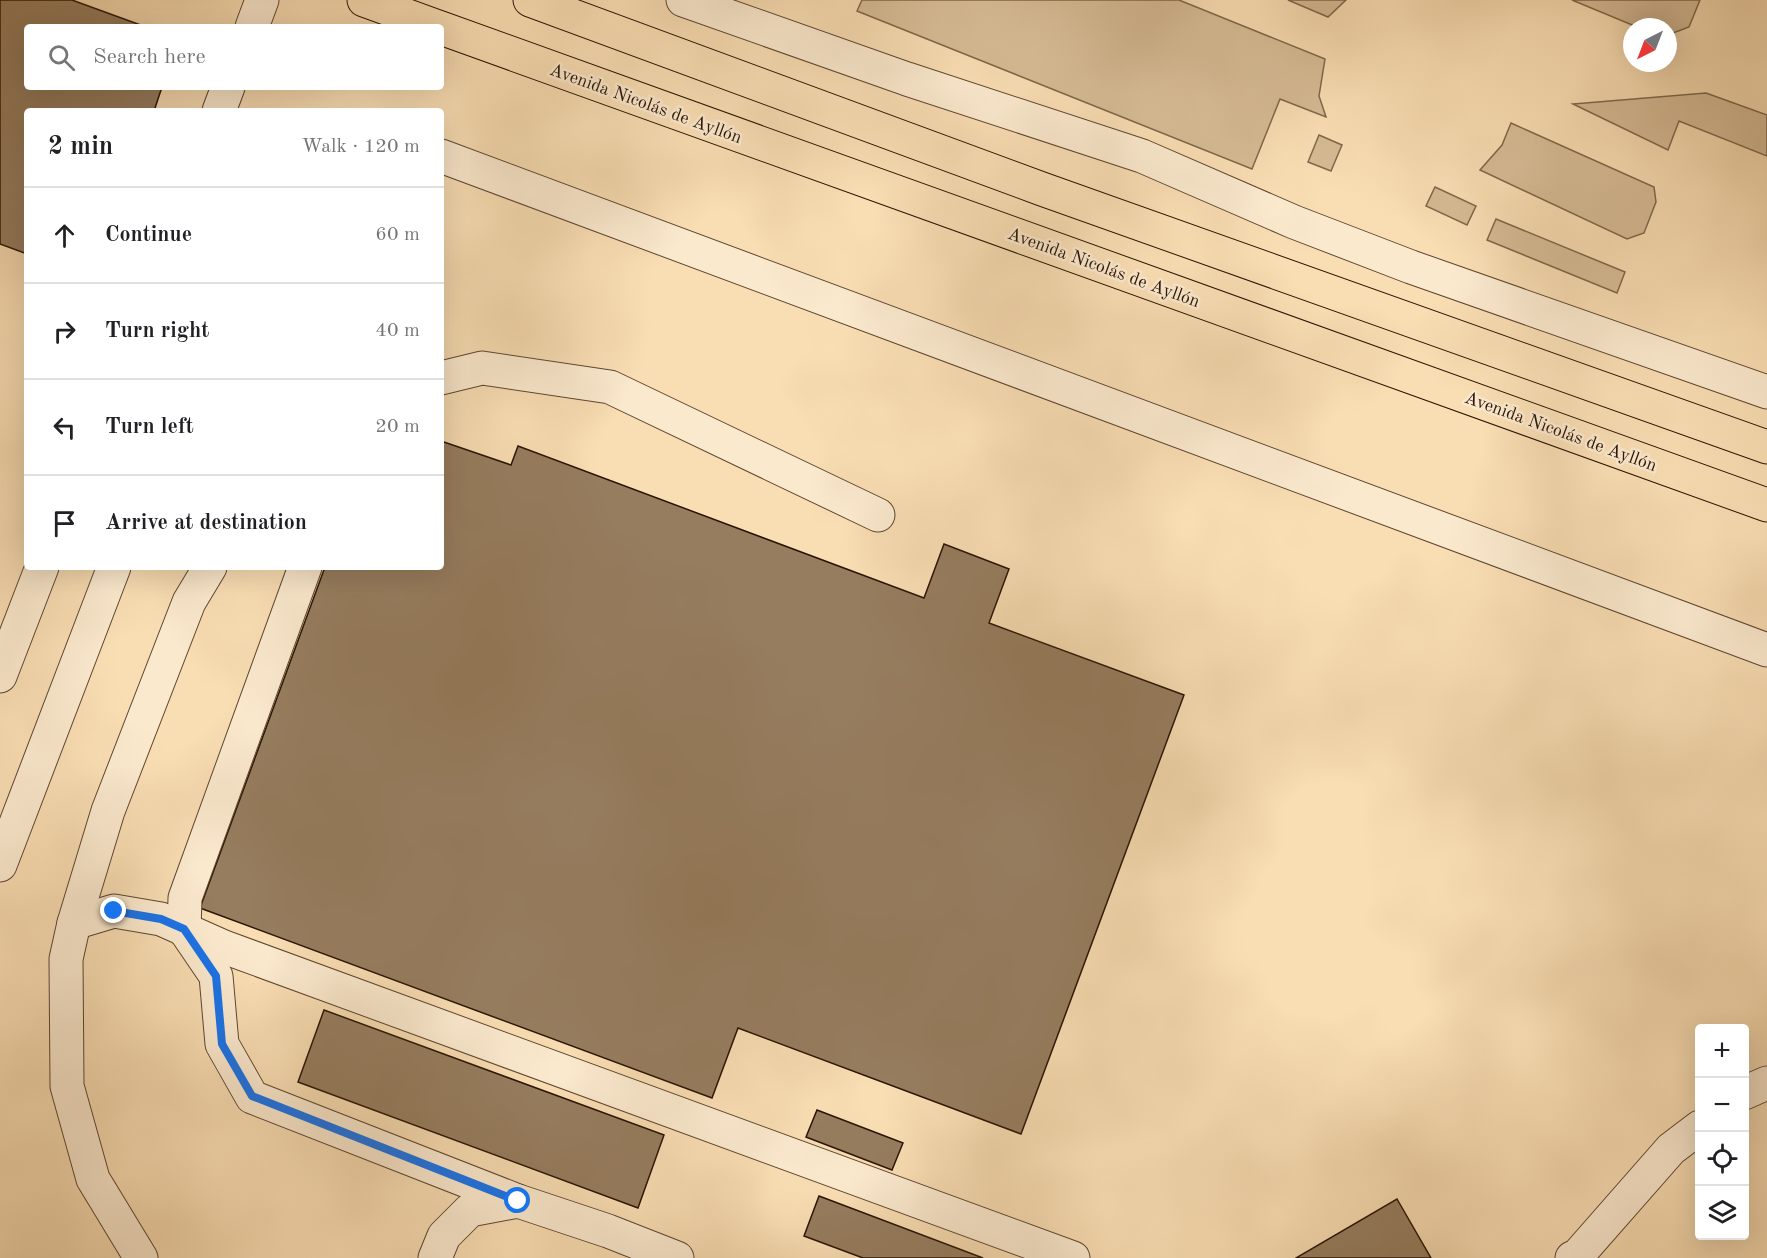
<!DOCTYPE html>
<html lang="en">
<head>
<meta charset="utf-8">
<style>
	body { margin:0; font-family:"Old Standard TT",serif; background:#f2f2f2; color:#202124 }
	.controls { position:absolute; right:18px; bottom:18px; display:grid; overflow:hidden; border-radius:6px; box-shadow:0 6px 24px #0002 }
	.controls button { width:54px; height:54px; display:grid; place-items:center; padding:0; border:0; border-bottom:2px solid #e0e0e0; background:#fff; color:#202124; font:30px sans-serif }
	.compass { position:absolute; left:1623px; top:18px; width:54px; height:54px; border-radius:50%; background:#fff; box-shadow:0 6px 24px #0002; rotate:222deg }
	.stop { position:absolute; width:18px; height:18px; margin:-14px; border:4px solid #1a73e8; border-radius:50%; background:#fff }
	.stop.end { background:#1a73e8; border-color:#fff; box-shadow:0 2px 6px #0008 }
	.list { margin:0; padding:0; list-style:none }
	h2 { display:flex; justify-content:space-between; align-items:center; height:78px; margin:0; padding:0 24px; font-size:26px }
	h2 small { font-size:20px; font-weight:400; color:#757577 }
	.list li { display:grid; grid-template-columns:39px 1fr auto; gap:18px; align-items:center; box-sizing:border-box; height:96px; padding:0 24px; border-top:2px solid #e0e0e0 }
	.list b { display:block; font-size:22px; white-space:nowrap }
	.list em { font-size:20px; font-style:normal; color:#757577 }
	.icon { flex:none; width:33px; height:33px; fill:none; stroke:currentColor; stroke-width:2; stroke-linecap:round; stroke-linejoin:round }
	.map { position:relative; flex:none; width:1767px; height:1258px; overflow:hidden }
	.search { position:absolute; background:#fff; box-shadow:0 6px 24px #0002; left:24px; top:24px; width:420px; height:66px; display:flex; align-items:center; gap:15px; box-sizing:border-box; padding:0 21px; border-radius:6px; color:#757577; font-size:22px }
	.panel { position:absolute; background:#fff; box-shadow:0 6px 24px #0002; left:24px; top:108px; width:420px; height:462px; border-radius:6px }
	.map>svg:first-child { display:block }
	.green { fill:#d6bb95; stroke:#80684c; stroke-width:1.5 }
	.building { fill:#967d5f; stroke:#2a1404; stroke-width:1.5 }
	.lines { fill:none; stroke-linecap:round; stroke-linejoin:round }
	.minor-casing { stroke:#5e4630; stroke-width:35 }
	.major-casing { stroke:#2a1404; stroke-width:35 }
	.minor { stroke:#fbe9ce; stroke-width:33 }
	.major { stroke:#f9ddb3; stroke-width:33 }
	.route { stroke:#1a73e8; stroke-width:8 }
	.labels { text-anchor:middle; stroke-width:5; stroke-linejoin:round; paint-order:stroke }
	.street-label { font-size:18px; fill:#2a1404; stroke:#fbe9ce }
</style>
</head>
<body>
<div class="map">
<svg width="1767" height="1258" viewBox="0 0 1767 1258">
	<rect width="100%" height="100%" fill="#f9ddb3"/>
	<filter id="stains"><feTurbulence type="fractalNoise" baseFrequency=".00333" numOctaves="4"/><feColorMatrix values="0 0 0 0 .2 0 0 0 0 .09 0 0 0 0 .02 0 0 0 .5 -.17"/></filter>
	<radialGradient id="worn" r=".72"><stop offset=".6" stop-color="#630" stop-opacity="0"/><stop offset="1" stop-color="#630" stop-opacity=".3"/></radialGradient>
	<!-- green -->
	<g class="green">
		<path d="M862,0H1179L1325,59L1319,96L1326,117L1280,99L1252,169L857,11Z"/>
		<path d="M1288,0H1346L1328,17Z"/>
		<path d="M1572,0H1700L1689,27L1668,35V27H1637Z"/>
		<path d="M1706,93L1767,115V156L1679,121L1668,150L1573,104Z"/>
		<path d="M1511,123L1654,187L1656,202L1644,233L1627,239L1480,170L1502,145Z"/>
		<path d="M1319,135L1342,145L1331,171L1308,162Z"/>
		<path d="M1435,187L1476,206L1467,225L1426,206Z"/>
		<path d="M1496,219L1625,272L1617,293L1487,240Z"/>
	</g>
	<!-- building -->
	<g class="building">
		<path d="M0,0H72L146,27H27V87H162L154,111H27V254L0,244Z"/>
		<path d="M441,441L511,465L518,446L924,598L944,544L1009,569L989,623L1184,695L1021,1134L738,1028L712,1098L200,908L325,567H441Z"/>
		<path d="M324,1010L664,1135L638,1208L298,1082Z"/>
		<path d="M817,1110L903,1143L892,1170L806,1137Z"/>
		<path d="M819,1196L983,1258H863L804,1236Z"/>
		<path d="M1397,1199L1431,1258H1296Z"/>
	</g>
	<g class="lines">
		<!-- minor casing -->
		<g class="minor-casing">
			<g id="minor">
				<path d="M683,0L907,79L1142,156L1294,222L1411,267L1767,392"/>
				<path d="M252,27L262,0"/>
				<path d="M219,111L228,87"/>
				<path d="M441,156L1767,650"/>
				<path d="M441,378L482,368L610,387L878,515"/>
				<path d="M305,567L185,898L184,929L216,976L222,1044L252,1097L518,1201"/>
				<path d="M0,676L42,567"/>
				<path d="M0,865L114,567"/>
				<path d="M74,923L114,911L161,919L224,947L1073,1258"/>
				<path d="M1744,1093L1767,1083"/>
				<path d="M141,1258L93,1179L67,1086L66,959L74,923L108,811L189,602L210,567"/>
				<path d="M435,1258L444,1236L470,1210L518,1201L608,1231L677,1258"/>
				<path d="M1572,1258L1578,1255L1671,1149L1700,1127"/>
			</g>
		</g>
		<!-- major casing -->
		<g class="major-casing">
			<g id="major">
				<path d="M364,0L438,27"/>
				<path d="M530,0L1042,189L1767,447"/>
				<path d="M441,28L1767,505"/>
			</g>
		</g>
		<!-- minor -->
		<use href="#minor" class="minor"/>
		<!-- major -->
		<use href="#major" class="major"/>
	</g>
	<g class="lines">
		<!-- route -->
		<path class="route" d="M114,911L161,919L184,929L216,976L222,1044L252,1096L518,1201"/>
	</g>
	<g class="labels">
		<!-- street labels -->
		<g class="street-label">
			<text transform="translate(646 103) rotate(20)" y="6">Avenida Nicolás de Ayllón</text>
			<text transform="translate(1104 267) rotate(20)" y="6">Avenida Nicolás de Ayllón</text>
			<text transform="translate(1561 431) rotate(20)" y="6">Avenida Nicolás de Ayllón</text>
		</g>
	</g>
	<rect width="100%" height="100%" filter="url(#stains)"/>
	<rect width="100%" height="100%" fill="url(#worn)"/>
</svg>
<div class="controls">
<button>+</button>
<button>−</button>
<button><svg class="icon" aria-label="locate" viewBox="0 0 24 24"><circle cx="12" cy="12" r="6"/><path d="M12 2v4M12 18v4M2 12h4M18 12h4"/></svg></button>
<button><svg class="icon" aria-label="layers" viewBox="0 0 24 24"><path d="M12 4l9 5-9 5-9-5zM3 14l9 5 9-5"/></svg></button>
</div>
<svg class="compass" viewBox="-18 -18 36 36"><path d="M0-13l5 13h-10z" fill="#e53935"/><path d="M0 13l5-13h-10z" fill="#757577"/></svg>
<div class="stop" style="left:518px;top:1201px"></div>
<div class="stop end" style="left:114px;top:911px"></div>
<div class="search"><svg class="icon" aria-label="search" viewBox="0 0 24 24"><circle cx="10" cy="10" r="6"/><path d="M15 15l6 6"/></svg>Search here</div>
<section class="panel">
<h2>2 min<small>Walk · 120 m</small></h2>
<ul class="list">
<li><svg class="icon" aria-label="ahead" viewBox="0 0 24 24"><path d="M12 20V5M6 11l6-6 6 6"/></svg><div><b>Continue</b></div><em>60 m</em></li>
<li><svg class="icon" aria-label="right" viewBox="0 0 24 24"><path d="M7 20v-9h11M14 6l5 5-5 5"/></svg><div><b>Turn right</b></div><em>40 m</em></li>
<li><svg class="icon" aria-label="left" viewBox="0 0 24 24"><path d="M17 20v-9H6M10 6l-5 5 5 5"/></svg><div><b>Turn left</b></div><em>20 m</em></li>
<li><svg class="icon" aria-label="arrive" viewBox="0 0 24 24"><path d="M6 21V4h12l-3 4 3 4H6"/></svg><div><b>Arrive at destination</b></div></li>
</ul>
</section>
</div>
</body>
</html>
